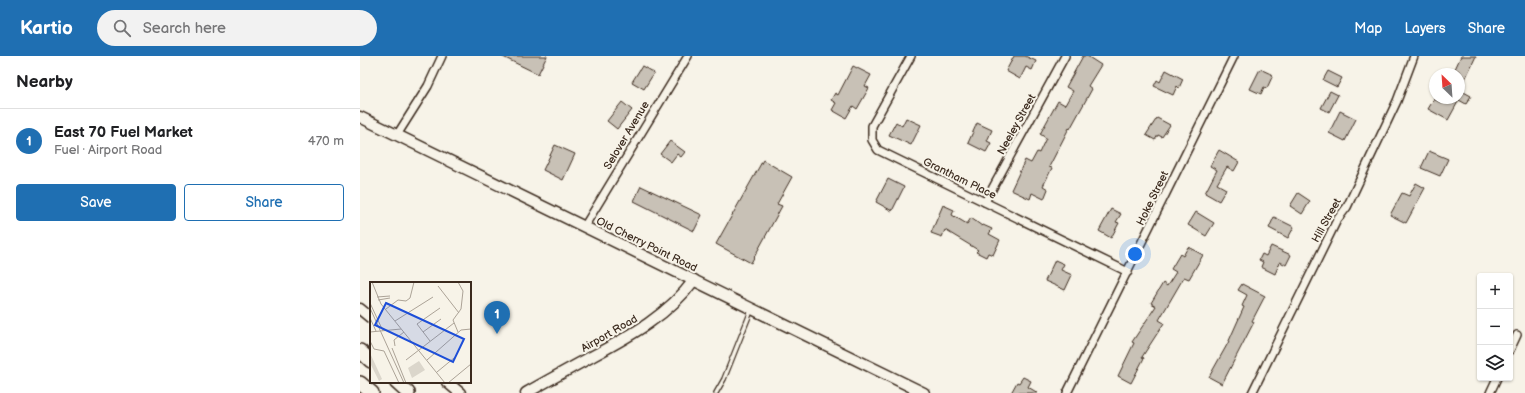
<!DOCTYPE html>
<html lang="en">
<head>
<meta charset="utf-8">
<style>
	body { margin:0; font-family:"Balsamiq Sans",sans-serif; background:#f2f2f2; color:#202124 }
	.controls { position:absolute; right:12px; bottom:12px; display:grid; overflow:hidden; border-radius:4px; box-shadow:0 1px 3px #0004 }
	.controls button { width:36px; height:36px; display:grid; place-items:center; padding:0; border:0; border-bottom:1px solid #e0e0e0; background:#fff; color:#202124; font:20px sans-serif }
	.compass { position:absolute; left:1069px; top:12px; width:36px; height:36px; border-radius:50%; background:#fff; box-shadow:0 1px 3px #0004; rotate:335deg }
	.you { position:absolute; left:775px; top:198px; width:14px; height:14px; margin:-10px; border:3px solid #fff; border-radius:50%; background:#1a73e8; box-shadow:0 0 0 6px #1a73e833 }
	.badge { display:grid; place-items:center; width:26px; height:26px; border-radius:50%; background:#1f6fb2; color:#fff; font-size:13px; font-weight:700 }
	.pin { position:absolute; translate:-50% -33px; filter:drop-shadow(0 1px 2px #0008) }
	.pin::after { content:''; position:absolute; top:21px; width:14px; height:12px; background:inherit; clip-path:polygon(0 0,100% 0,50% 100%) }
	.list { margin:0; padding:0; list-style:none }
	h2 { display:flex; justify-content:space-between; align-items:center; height:52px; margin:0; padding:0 16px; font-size:17px }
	h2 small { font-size:13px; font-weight:400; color:#757577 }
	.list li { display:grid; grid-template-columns:26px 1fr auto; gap:12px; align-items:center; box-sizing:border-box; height:64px; padding:0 16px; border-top:1px solid #e0e0e0 }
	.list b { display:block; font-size:15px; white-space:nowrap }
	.list p { margin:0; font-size:13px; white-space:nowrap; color:#757577 }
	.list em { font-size:13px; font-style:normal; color:#757577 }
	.actions { display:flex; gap:8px; padding:12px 16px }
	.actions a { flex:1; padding:9px 0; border:1px solid #1f6fb2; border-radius:4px; text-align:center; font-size:14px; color:#1f6fb2 }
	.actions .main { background:#1f6fb2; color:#fff }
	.icon { flex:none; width:22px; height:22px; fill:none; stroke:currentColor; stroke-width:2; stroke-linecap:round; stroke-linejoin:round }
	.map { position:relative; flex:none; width:1165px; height:337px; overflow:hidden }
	header { display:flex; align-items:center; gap:24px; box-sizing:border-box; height:56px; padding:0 20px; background:#1f6fb2; color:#fff }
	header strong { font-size:19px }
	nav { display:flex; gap:22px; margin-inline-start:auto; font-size:14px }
	.search { width:280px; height:36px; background:#f2f2f2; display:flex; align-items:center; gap:10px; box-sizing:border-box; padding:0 14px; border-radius:22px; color:#757577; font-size:15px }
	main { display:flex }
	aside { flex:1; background:#fff }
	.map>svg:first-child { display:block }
	.building { fill:#c8c1b6; stroke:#3b2a1e }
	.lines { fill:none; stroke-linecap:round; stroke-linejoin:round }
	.lane-casing { stroke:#3b2a1e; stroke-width:6 }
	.street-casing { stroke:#3b2a1e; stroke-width:10 }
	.secondary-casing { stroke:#3b2a1e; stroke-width:13 }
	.highway-casing { stroke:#3b2a1e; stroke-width:16 }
	.lane { stroke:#f7f3e8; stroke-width:3.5 }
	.street { stroke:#f7f3e8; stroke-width:7 }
	.secondary { stroke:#f7f3e8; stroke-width:10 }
	.highway { stroke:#f7f3e8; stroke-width:13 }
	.labels { text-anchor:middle; stroke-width:4; stroke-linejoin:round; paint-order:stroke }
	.street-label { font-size:11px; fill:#3b2a1e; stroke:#f7f3e8 }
	.inset-road { fill:none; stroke:#aca397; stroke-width:1 }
	.view { fill:#1d4ed8; fill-opacity:0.15; stroke:#1d4ed8; stroke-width:2 }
	.inset-edge { fill:none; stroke:#3b2a1e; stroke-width:2 }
</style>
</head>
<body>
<header>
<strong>Kartio</strong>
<div class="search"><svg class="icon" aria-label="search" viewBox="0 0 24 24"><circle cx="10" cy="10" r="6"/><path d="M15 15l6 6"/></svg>Search here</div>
<nav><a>Map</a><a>Layers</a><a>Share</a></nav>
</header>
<main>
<aside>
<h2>Nearby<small></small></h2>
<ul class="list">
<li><span class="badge">1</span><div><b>East 70 Fuel Market</b><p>Fuel · Airport Road</p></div><em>470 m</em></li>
</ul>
<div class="actions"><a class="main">Save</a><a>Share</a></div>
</aside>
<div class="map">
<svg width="1165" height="337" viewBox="0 0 1165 337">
	<rect width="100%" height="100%" fill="#f7f3e8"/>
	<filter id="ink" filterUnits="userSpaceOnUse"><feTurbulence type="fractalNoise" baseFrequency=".025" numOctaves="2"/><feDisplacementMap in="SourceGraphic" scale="8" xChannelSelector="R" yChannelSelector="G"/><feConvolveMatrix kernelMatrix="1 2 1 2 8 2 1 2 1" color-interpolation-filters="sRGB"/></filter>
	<g filter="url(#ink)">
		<!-- building -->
		<g class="building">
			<path d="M141,0H187L178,18Z"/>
			<path d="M654,0H665L676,5L672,14L666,11L660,23L646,15Z"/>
			<path d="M723,0H727L741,9L728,30L732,33L710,73L709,72L689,111L692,112L683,130L688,133L684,143L672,137L670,143L651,134L665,104L671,107L677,96L679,97L686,82L680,78L698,45L705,49L713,35L706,31Z"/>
			<path d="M1101,0H1116L1100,34L1111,40L1106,48L1099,44L1088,64L1068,53L1074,43L1082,47L1085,42H1099V15L1095,13Z"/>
			<path d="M282,10L294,17L284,33L272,26Z"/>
			<path d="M493,10L511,19L505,30L509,32L497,53L493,50L486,62L472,54L476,47L471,44L475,37L478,39Z"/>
			<path d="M900,13L913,19L907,32L904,31L901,38L890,33Z"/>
			<path d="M806,14L823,23L819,32L817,30L813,39L794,30L797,24L800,26Z"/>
			<path d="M968,15L982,22L977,31L963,24Z"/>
			<path d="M970,35L978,39L969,56L961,52Z"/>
			<path d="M262,46L272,54L257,73L247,65Z"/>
			<path d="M980,55L996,63L985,85L969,77Z"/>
			<path d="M546,62L561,69L551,89L529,79L536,66L542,70Z"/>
			<path d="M797,62L810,69L802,81L798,79L795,84L786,79Z"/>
			<path d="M617,67L632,74L627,85L631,87L626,96L608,87Z"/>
			<path d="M310,85L325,96L321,101L317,98L311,106L300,98Z"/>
			<path d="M195,89L215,98L203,124L183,114Z"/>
			<path d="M859,94L879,106L874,115L867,111L857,128L866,133L859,145L845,137L857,114L850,110Z"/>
			<path d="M1069,95L1088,103L1080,120L1061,112Z"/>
			<path d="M403,104L432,121L417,148L422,150L391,207L356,188Z"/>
			<path d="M528,123L544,131L532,155L516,146Z"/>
			<path d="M1056,127L1065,132L1046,167L1030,159L1042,137L1049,140Z"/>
			<path d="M281,130L342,159L334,175L274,145Z"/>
			<path d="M938,137L950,145L942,158L930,150Z"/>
			<path d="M583,149L594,154L592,159L607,168L611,162L622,170L623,169L632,173L629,178L640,184L633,199L628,197L626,201L616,196L618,194L585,174L582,181L571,177Z"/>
			<path d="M751,153L761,158L756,166L759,167L751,182L739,175Z"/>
			<path d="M836,156L854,167L846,180L828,169Z"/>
			<path d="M914,161L934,171L928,182L909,172Z"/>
			<path d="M911,190L931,199L926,209L920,206L915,218L901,211L903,206L899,204L902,198L906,200Z"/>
			<path d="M828,191L843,199L829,223L824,221L799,264L804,267L782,301L784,302L771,327L758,320L774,287L772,286L796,250L791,247L803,227L807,230L816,216L811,213L820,198L823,200Z"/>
			<path d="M695,204L704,208L701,214L712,219L705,234L685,225Z"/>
			<path d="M882,228L905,240L892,265L894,266L862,328L849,321L868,287L884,251L882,250L887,239L878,234Z"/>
			<path d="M663,321L671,325L668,331L678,337H651L657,326L659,327Z"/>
		</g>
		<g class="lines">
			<!-- lane casing -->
			<g class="lane-casing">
				<path id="lane" d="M356,337L364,323L391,255"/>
			</g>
			<!-- street casing -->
			<g class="street-casing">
				<g id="street">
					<path d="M551,0L512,70V84L518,94L768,216"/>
					<path d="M37,79L68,30L82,0"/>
					<path d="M625,146L705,0"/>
					<path d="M224,171L328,0"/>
					<path d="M1150,294L1157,279"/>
					<path d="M707,337L874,0"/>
					<path d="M892,337L977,164L987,151L1037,45L1054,0"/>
					<path d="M1130,337L1137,322"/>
				</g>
			</g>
			<!-- secondary casing -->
			<g class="secondary-casing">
				<g id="secondary">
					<path d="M0,61L564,337"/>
					<path d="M0,253L11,262"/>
					<path d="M87,326L100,337"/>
					<path d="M166,337C187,325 209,313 231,301C268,281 308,260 334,224"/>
				</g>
			</g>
			<!-- highway casing -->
			<g class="highway-casing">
				<g id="highway">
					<path d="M0,295L11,305"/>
					<path d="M36,326L48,337"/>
					<path d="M0,327L12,337"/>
				</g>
			</g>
			<!-- lane -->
			<use href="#lane" class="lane"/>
			<!-- street -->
			<use href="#street" class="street"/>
			<!-- secondary -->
			<use href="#secondary" class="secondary"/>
			<!-- highway -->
			<use href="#highway" class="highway"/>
		</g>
	</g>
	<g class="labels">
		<!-- street labels -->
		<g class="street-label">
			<text transform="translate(656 68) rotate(-61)" y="4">Neeley Street</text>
			<text transform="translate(266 79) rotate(-59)" y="4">Selover Avenue</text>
			<text transform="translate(600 122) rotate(26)" y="4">Grantham Place</text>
			<text transform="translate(792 142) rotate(-64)" y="4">Hoke Street</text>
			<text transform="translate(966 164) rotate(-61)" y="4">Hill Street</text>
			<text transform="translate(287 188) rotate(26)" y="4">Old Cherry Point Road</text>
			<text transform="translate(249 277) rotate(-30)" y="4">Airport Road</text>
		</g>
	</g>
	<!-- overview -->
	<g transform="translate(10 226)">
		<rect width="101" height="101" fill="#f7f3e8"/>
		<path d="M0,71L12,97L9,99L0,81ZM49,79L55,88L42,96L38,86Z" fill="#dbd6cb"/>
		<path class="inset-road" d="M2,0L11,22L75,101M88,0L93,9L91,27L83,38L88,50M68,4L89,31M7,15L20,14M8,18L20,16M0,21L13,49M0,26L34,101M16,27L28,18L36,19L40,16L44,0M0,36L6,49M25,39L63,15M0,50L31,47M53,50L71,37M0,59L4,67L14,69L29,101M60,59L47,42L70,26M25,64L24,58L34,50M22,66L36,101M36,78L84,41M57,78L91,48L101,47M67,90L84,76M78,101L101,82"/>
		<path class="view" d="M16,21L94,57L83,80L5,43Z"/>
		<rect width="101" height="101" class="inset-edge"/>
	</g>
</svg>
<div class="controls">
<button>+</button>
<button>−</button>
<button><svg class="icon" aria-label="layers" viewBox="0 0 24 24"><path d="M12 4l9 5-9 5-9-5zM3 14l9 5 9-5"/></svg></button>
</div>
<svg class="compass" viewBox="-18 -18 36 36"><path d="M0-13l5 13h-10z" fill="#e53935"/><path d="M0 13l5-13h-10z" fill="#757577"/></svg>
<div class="you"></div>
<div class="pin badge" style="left:137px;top:278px">1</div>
</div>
</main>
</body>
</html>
